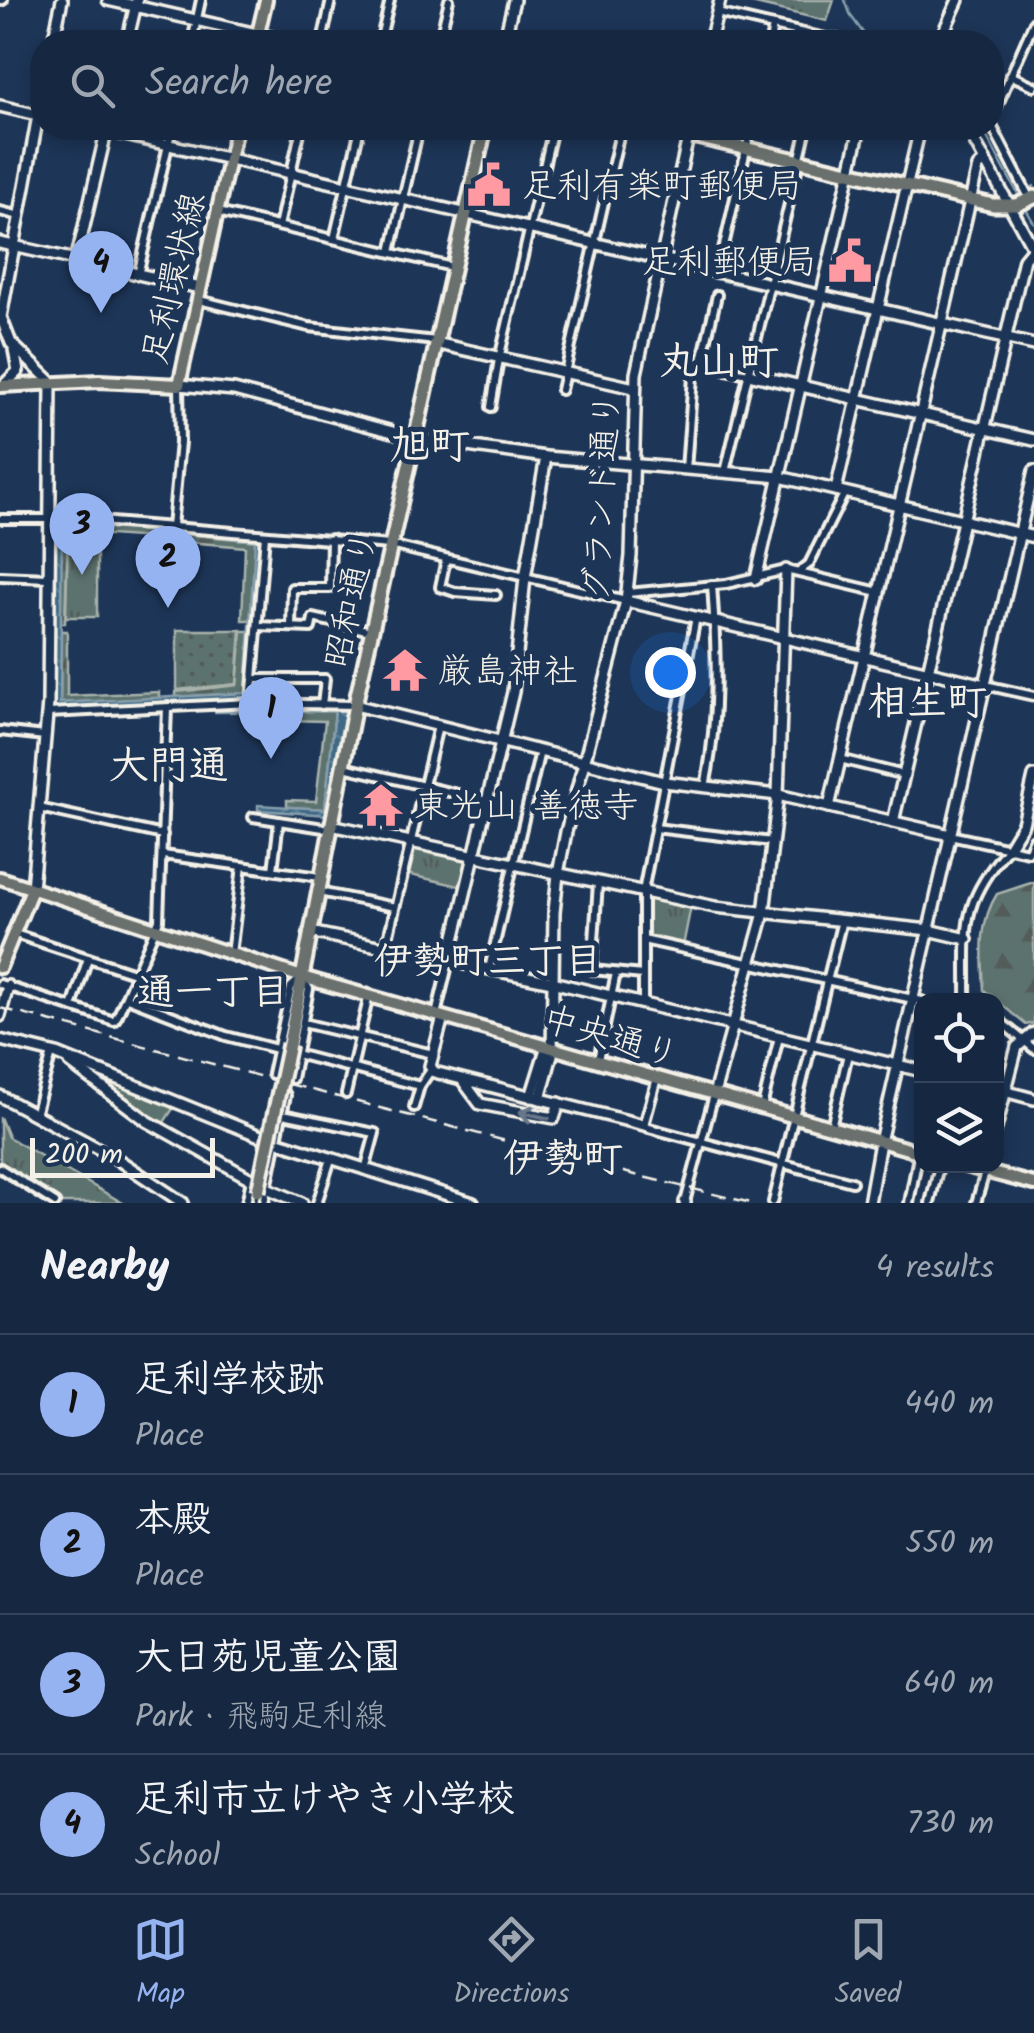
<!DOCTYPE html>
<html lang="en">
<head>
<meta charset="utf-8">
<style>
	body { margin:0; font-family:Kalam,"Klee One",sans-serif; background:#23344c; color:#f1f3f6 }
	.controls { position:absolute; right:30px; bottom:30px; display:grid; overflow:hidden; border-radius:20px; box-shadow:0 5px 15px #0003 }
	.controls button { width:90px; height:90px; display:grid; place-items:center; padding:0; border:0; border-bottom:2px solid #35445a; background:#162841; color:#f1f3f6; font:50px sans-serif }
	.scale { position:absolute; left:30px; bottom:25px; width:185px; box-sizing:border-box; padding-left:10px; border:5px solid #f4f1e8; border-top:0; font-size:28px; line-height:35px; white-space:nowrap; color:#f4f1e8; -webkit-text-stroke:8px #1d3557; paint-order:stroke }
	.you { position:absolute; left:670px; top:672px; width:35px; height:35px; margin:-25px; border:8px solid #fff; border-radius:50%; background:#1a73e8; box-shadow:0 0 0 15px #1a73e833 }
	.badge { display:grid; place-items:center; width:65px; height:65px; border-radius:50%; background:#95b2f1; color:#111; font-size:32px; font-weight:700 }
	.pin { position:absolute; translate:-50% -82px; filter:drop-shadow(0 2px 5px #0008) }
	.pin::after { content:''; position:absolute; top:52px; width:35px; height:30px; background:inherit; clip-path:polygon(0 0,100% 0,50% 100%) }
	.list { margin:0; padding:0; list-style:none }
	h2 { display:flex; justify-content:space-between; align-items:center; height:130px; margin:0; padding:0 40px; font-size:42px }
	h2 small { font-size:32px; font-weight:400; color:#9ea6b1 }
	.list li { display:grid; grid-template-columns:65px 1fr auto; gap:30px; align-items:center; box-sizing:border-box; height:140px; padding:0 40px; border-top:2px solid #35445a }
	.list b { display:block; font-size:38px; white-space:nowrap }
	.list p { margin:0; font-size:32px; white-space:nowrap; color:#9ea6b1 }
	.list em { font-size:32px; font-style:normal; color:#9ea6b1 }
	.icon { flex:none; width:55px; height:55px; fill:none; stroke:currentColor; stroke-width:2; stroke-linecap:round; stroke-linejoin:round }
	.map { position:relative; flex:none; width:1034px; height:1203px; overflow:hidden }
	.search { position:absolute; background:#162841; box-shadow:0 5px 15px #0003; left:30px; right:30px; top:30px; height:110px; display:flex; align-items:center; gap:25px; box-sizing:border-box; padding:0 35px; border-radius:40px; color:#9ea6b1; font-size:38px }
	.sheet { height:690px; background:#162841 }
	nav { display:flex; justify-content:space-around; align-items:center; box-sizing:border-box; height:140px; border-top:2px solid #35445a; background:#162841; font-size:28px; color:#9ea6b1 }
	nav a { display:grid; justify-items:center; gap:5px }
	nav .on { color:#95b2f1 }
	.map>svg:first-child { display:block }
	.grass { fill:#5c726e; stroke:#a8b2ab; stroke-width:2.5 }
	.forest { fill:url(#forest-firs); stroke:#a8b2ab; stroke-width:2.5 }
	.park { fill:url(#park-tufts); stroke:#a8b2ab; stroke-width:2.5 }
	.garden { fill:url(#garden-dots); stroke:#a8b2ab; stroke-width:2.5 }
	.water { fill:url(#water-waves); stroke:#879fad; stroke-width:2.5; fill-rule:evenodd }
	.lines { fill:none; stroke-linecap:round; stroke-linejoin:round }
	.stream { stroke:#879fad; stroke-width:2.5 }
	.street-casing { stroke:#f4f1e8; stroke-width:14 }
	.secondary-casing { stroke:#f4f1e8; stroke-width:16 }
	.primary-casing { stroke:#f4f1e8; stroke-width:18 }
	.highway-casing { stroke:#f4f1e8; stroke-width:19 }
	.street { stroke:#1d3557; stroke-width:6 }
	.secondary { stroke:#1d3557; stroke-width:9 }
	.primary { stroke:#6b706d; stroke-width:10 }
	.highway { stroke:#6b706d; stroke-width:11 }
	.rail { stroke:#f4f1e8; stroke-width:2.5; stroke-dasharray:15 8; stroke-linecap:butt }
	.highway-bridge-casing { stroke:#f4f1e8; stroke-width:19; stroke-linecap:butt }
	.highway-bridge { stroke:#6b706d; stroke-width:11 }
	.oneway { stroke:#68778a }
	.labels { text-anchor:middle; stroke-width:10; stroke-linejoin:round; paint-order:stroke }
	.poi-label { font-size:35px; fill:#f4f1e8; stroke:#1d3557; text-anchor:start }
	.street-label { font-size:35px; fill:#f4f1e8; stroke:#1d3557 }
	.neighbourhood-label { font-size:38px; font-weight:bold; fill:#f4f1e8; stroke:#1d3557 }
	.quarter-label { font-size:40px; font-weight:bold; fill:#f4f1e8; stroke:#1d3557 }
</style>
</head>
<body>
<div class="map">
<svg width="1034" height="1203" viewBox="0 0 1034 1203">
	<defs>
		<pattern id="forest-firs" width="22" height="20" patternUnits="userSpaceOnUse" patternTransform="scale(2.5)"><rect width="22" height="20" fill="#5c726e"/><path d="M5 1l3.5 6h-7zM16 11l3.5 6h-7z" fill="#525b58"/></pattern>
		<pattern id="park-tufts" width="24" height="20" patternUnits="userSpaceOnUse" patternTransform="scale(2.5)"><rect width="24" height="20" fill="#5c726e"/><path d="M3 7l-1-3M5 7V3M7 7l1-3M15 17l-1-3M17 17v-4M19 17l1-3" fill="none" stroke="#525b58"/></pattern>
		<pattern id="garden-dots" width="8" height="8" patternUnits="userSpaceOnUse" patternTransform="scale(2.5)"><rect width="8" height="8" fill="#5c726e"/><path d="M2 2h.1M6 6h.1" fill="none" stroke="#525b58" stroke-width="1.8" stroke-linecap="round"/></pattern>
		<pattern id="water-waves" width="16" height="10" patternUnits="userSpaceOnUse" patternTransform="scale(2.5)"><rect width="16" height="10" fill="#3f6986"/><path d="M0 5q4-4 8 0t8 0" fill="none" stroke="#5b7f97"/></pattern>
	</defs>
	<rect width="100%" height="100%" fill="#1d3557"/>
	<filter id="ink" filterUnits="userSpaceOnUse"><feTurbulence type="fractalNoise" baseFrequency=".01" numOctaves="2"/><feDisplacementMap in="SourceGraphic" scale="20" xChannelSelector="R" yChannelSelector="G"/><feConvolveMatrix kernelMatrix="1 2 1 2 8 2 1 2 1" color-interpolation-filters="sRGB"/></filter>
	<g filter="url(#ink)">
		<!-- grass -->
		<path class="grass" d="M283,711H335L325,809L287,807V800L316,801L325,721L284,720Z"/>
		<!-- forest -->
		<g class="forest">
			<path d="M61,524L165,532V539L68,532L65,623H59Z"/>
			<path d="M176,533L257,541L251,620H242L245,547L176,541Z"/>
			<path d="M61,631H67V696L159,692V698L60,703Z"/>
			<path d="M242,631H251L246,693L176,697V692L237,685Z"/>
			<path d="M1034,882V1023L1026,1025L984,990C982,956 978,924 997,894Z"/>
		</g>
		<!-- park -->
		<g class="park">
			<path d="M739,0H834L827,21Z"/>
			<path d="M68,533L97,534V617H66Z"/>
			<path d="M416,847L467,858L464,887L406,874L412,848Z"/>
			<path d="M649,897L691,906L683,946C642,937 647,941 646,899Z"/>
			<path d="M102,1078L174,1107L161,1127L101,1082Z"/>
			<path d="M0,1117L8,1137L123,1203H44L0,1175Z"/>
		</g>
		<!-- garden -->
		<path class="garden" d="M177,630H241L237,684L177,690Z"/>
		<!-- water -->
		<g class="water">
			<path d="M59,520L260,537L247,700L56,710L53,708L56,524ZM62,524L255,540L246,693L60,703Z"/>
			<path d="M250,707L346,708L328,815L258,810V805L325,809L335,711L215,712L214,709Z"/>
		</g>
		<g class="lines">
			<!-- stream -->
			<g class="stream">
				<path d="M845,0L851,16L869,41"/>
				<path d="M832,32L875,42"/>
				<path d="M0,113L33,121"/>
				<path d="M62,128L100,136"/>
				<path d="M982,128L1019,196L1034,186"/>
				<path d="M108,138L163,151"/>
				<path d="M171,153L222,164"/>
				<path d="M229,166L285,179"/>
				<path d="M293,181L397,204"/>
				<path d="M405,206L445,215"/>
				<path d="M1026,209L1034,223"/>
				<path d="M481,223L655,265"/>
				<path d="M663,267L816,302"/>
				<path d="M823,304L874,315"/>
				<path d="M882,317L937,330"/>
				<path d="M945,331L1001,344"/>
				<path d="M1009,346L1034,352"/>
			</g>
			<!-- street casing -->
			<g class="street-casing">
				<g id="street">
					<path d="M0,1L3,0"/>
					<path d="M717,13L843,42"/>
					<path d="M192,42L201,0"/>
					<path d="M322,42L331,0"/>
					<path d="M380,42L390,0"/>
					<path d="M439,42L449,0"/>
					<path d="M770,42L773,26"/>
					<path d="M1010,75L1034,86"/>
					<path d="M992,118L1034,22"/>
					<path d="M992,126L1030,199"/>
					<path d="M0,211L20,216"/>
					<path d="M218,212L452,267"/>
					<path d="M279,226L301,128"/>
					<path d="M334,239L360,128"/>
					<path d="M391,252L419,128"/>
					<path d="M718,272L751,128"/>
					<path d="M138,275L172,128"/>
					<path d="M199,300L309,327L436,341"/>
					<path d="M701,365L717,295"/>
					<path d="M561,390L621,128"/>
					<path d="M491,407L499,359L553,128"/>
					<path d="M686,469L694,364L749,374"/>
					<path d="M725,472L807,128"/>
					<path d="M51,517L390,545L626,601"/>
					<path d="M0,519H51"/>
					<path d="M172,527L180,442L179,385"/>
					<path d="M446,559L440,587L455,592L496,595"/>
					<path d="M800,571L809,564L845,492"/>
					<path d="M0,576L49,578"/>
					<path d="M627,593L726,584L786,570L879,592"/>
					<path d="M258,626L311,628L313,618L371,631"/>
					<path d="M291,627L292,588H330L331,539"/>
					<path d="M253,679H325L322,705"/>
					<path d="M985,685L1034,696"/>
					<path d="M251,703L265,535"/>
					<path d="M48,713L251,703L355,705"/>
					<path d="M0,731L45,736"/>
					<path d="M840,759L904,775"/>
					<path d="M344,767L487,801"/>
					<path d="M705,787C719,719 717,654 712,585"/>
					<path d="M39,808L163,835"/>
					<path d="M253,817L330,829"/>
					<path d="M655,828L772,842"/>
					<path d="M950,835L1028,852L1034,839"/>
					<path d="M163,855L320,877"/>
					<path d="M273,870L279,821"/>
					<path d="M598,883L592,970L643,975"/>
					<path d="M319,892L395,907"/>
					<path d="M15,934L134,973"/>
					<path d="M643,940L922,1001"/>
					<path d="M386,947L438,726"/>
					<path d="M231,954L242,866"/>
					<path d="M489,969L540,751"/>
					<path d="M0,984L114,1021L118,1015L159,920L167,708"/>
					<path d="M127,998L226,1036L420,1086"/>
					<path d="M966,1001C967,928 958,905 1009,847"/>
					<path d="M643,1003V892L696,617"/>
					<path d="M73,1004L88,958"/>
					<path d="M436,1015L449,961"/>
					<path d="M996,1018L1034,1049"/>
					<path d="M303,1023L433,1054"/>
					<path d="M598,1060L616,973"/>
					<path d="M272,1074L291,987L302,977L309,989L292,1079"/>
					<path d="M657,1078L644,1125L649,1128L852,1182"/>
					<path d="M346,1094L369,995"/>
					<path d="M414,1107L420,1086L431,1070"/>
					<path d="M762,1107L779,1037"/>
					<path d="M283,1114L375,1133L365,1170"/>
					<path d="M35,1115L52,1053"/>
					<path d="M831,1127L848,1054"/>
					<path d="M0,1168L55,1203"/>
					<path d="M685,1202L714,1095"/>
					<path d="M773,1202L842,920"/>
					<path d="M246,1203L251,1180"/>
					<path d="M264,1203L286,1095"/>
					<path d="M317,1203L331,1159"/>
					<path d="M909,1203L919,1151"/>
					<path d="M930,1203L939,1166"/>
					<path d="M976,1203L985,1172"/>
				</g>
			</g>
			<!-- secondary casing -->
			<g class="secondary-casing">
				<g id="secondary">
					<path d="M108,0L292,42"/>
					<path d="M53,42L62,0"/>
					<path d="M127,42L137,0"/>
					<path d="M504,42L514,0"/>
					<path d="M710,42L720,0"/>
					<path d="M939,42L958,0"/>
					<path d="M0,106L42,116"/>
					<path d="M96,128L1034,345"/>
					<path d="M967,128L1034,250"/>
					<path d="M0,243L200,288"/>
					<path d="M76,261L107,128"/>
					<path d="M435,343L634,388"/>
					<path d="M749,374L1034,440"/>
					<path d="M179,385L234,390L423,440L546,457L780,477L1034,537"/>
					<path d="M3,386L18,371L14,350"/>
					<path d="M836,490L920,128"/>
					<path d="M756,579L860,128"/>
					<path d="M626,601L985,685"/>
					<path d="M355,705L664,782L778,795L950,835"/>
					<path d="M829,807L978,167L985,160"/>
					<path d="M893,822L1024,259L1033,248"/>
					<path d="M331,825L715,907L929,930L967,939"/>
					<path d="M1009,847L1023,824L1034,776"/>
					<path d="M32,889L48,703L51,382L11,343L1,317L42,94"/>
					<path d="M310,932L552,982L922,1071"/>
					<path d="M449,961L513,692L525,578L546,457"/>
					<path d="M0,1016L8,986"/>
					<path d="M443,1017L430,1066L434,1072L644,1125"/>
					<path d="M0,1040L57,1054L260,1136L473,1203"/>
					<path d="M70,1063L147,1121L267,1188L302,1203"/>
					<path d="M463,1081L480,1104L554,1118L559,1103"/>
					<path d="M996,1089L1034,1099"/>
					<path d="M714,1094L764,913L778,795L786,570"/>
					<path d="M0,1096L114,1157L183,1203"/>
					<path d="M531,1097L545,1052L550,1047"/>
					<path d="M540,1099L552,1055L554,912L558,874L566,832L626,601L631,556L636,374L690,128"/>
					<path d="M996,1128L1017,1047L1034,1033"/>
					<path d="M685,1202V1203"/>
					<path d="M869,1203L880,1142L1034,471"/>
				</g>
			</g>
			<!-- primary casing -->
			<g class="primary-casing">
				<g id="primary">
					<path d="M256,42L266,0"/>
					<path d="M0,386L99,381L179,385L236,128"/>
					<path d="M0,878L302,977L922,1153"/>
					<path d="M0,967L32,889"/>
					<path d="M965,1166L1034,1184"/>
				</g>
			</g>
			<!-- highway casing -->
			<g class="highway-casing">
				<g id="highway">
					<path d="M657,128L993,205H1017L1034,197"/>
					<path d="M289,1044L355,705L485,128"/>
				</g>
			</g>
			<!-- street -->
			<use href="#street" class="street"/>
			<!-- secondary -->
			<use href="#secondary" class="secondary"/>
			<!-- primary -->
			<use href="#primary" class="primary"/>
			<!-- highway -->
			<use href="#highway" class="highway"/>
			<!-- rail -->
			<path class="rail" d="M0,1008L639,1176L751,1203"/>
			<!-- highway-bridge casing -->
			<g class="highway-bridge-casing">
				<path id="highway-bridge" d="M258,1191L289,1044"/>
			</g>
			<!-- highway-bridge -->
			<use href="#highway-bridge" class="highway-bridge"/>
		</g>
		<!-- one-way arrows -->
		<defs><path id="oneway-shaft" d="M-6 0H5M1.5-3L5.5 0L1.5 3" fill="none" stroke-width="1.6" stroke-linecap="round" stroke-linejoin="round" transform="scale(2.5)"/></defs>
		<use class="oneway" href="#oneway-shaft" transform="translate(534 1115) rotate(-167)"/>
	</g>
	<!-- icons -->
	<defs>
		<g id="civic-bare" transform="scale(3.45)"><path d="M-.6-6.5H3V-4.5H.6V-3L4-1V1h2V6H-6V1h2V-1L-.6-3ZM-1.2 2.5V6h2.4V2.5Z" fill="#ff9aa2" stroke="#1d3557" stroke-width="2.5" paint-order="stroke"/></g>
		<g id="temple-bare" transform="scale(3.45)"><path d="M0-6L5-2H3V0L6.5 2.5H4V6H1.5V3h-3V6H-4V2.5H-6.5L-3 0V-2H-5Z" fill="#ff9aa2" stroke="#1d3557" stroke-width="2.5" paint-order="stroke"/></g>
	</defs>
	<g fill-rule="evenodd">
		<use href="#civic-bare" x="489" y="185"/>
		<use href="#civic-bare" x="850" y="261"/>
		<use href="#temple-bare" x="405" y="670"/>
		<use href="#temple-bare" x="381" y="805"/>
	</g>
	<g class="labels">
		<!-- poi labels -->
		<g class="poi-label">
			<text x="522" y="197">足利有楽町郵便局</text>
			<text x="817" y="273" text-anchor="end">足利郵便局</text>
			<text x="438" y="682">厳島神社</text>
			<text x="414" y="817">東光山 善徳寺</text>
		</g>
		<!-- street labels -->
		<g class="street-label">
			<text transform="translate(173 278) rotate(-77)" y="12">足利環状線</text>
			<text transform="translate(601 497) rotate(-87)" y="12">グランド通り</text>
			<text transform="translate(350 599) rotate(-78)" y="12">昭和通り</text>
			<text transform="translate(611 1036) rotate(16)" y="12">中央通り</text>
		</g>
		<!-- neighbourhood labels -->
		<g class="neighbourhood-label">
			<text x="488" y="973">伊勢町三丁目</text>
			<text x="213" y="1004">通一丁目</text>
		</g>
		<!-- quarter labels -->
		<g class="quarter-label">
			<text x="719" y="374">丸山町</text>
			<text x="430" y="458">旭町</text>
			<text x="927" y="714">相生町</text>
			<text x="169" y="778">大門通</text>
			<text x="563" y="1171">伊勢町</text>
		</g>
	</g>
</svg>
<div class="controls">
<button><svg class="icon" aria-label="locate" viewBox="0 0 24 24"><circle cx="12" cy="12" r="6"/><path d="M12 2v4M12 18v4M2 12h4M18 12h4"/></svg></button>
<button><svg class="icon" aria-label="layers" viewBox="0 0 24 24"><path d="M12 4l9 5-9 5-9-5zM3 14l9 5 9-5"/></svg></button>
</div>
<div class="scale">200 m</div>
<div class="you"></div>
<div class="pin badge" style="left:271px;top:759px">1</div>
<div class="pin badge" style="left:168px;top:608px">2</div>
<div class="pin badge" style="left:82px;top:575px">3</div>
<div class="pin badge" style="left:101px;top:313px">4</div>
<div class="search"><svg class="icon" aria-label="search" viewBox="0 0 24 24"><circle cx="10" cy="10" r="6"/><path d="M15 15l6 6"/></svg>Search here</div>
</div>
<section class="sheet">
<h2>Nearby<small>4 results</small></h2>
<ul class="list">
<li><span class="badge">1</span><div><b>足利学校跡</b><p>Place</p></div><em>440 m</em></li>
<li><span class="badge">2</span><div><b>本殿</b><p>Place</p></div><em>550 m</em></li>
<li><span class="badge">3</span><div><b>大日苑児童公園</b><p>Park · 飛駒足利線</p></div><em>640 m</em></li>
<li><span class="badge">4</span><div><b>足利市立けやき小学校</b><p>School</p></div><em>730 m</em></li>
</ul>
</section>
<nav>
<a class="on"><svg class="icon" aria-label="map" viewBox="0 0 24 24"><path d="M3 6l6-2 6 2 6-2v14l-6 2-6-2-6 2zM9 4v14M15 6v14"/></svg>Map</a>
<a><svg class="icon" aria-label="directions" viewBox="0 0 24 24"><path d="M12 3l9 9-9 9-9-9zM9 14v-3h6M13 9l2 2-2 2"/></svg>Directions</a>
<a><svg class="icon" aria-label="saved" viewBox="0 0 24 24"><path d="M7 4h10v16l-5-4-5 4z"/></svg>Saved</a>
</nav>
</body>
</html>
